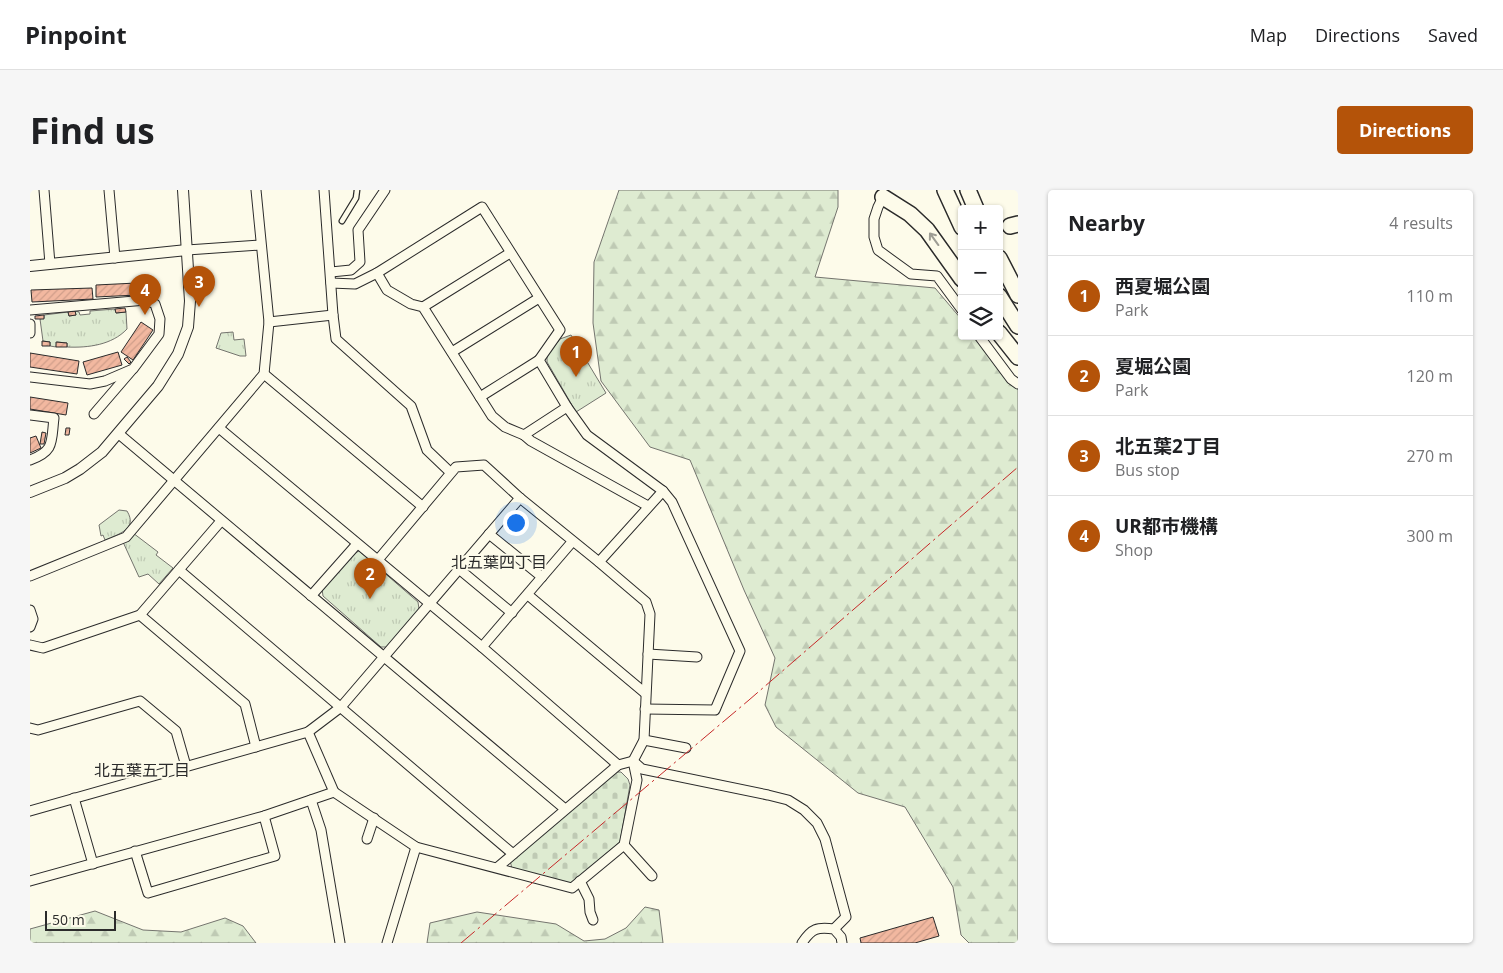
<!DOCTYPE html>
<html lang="en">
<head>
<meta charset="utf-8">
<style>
	body { margin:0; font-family:"Open Sans","Noto Sans JP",sans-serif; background:#f6f6f6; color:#202124 }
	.controls { position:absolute; right:15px; top:15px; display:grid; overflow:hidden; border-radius:5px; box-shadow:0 1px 4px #0004 }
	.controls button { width:45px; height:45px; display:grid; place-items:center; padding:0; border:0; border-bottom:1px solid #e0e0e0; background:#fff; color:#202124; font:25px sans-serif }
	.scale { position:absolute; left:15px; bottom:12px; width:71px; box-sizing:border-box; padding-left:5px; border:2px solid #2b2b2b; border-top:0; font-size:14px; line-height:18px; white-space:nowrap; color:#2b2b2b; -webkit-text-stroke:4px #fdfbea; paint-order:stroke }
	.you { position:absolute; left:485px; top:332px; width:18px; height:18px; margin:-12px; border:4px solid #fff; border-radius:50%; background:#1a73e8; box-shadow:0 0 0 8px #1a73e833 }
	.badge { display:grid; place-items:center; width:32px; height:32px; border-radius:50%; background:#b45309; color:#fff; font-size:16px; font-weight:700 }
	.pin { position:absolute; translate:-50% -41px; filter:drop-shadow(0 1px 2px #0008) }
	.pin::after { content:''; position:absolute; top:26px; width:18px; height:15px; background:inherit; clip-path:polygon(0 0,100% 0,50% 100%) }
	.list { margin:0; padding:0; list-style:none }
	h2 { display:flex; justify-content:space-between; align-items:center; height:65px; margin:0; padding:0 20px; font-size:21px }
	h2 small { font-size:16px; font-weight:400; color:#757577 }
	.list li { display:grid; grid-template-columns:32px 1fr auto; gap:15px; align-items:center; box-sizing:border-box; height:80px; padding:0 20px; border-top:1px solid #e0e0e0 }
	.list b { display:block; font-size:19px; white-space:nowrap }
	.list p { margin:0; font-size:16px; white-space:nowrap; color:#757577 }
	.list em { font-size:16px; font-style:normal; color:#757577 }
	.icon { flex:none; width:28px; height:28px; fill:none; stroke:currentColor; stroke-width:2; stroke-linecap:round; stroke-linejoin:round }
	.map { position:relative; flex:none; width:988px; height:753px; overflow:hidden; border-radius:5px }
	header { display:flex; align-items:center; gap:30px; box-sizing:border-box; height:70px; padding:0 25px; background:#fff; border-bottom:1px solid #e0e0e0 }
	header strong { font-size:24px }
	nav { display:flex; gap:28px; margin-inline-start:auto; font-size:18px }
	.intro { display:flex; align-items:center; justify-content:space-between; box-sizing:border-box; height:120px; padding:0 30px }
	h1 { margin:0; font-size:35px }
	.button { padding:12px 22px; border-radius:5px; background:#b45309; color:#fff; font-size:18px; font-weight:700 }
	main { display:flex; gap:30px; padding:0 30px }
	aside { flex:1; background:#fff; border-radius:5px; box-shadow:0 1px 4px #0004 }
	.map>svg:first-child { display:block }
	.forest { fill:url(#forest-firs); stroke:#74746e }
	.cemetery { fill:url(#cemetery-stones); stroke:#74746e }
	.park { fill:url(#park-tufts); stroke:#74746e }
	.building { fill:url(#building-hatch); stroke:#2b2b2b }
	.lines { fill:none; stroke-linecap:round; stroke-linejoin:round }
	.service-casing { stroke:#2b2b2b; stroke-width:7 }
	.minor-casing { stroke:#2b2b2b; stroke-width:11 }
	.tertiary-casing { stroke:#2b2b2b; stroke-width:12 }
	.motorway-casing { stroke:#2b2b2b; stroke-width:18 }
	.service { stroke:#fdfbea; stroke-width:4.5 }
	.minor { stroke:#fdfbea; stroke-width:9 }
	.tertiary { stroke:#fdfbea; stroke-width:10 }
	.motorway { stroke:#fdfbea; stroke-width:15 }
	.power { stroke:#c62828; stroke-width:1; stroke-dasharray:18 4 2.5 4; stroke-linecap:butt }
	.oneway { stroke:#9e9d94 }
	.labels { text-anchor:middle; stroke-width:4; stroke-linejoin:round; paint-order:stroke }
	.neighbourhood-label { font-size:16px; fill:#2b2b2b; stroke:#fdfbea }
</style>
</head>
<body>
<header>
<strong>Pinpoint</strong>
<nav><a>Map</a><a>Directions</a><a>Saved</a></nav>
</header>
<div class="intro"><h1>Find us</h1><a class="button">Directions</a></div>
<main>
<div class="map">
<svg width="988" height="753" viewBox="0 0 988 753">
	<defs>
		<pattern id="forest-firs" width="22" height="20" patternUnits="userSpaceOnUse" patternTransform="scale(1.25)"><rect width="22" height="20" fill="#deebd1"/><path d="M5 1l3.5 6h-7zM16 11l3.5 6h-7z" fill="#bfcab4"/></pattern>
		<pattern id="cemetery-stones" width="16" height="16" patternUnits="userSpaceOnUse" patternTransform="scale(1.25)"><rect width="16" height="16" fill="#deebd1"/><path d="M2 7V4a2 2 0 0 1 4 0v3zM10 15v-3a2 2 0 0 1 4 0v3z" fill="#bfcab4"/></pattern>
		<pattern id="park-tufts" width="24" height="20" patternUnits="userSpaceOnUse" patternTransform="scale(1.25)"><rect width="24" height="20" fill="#deebd1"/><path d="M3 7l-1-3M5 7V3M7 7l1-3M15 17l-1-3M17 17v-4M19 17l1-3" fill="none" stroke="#bfcab4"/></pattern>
		<pattern id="building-hatch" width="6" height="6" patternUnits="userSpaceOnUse" patternTransform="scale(1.25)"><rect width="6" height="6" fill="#f2b8a0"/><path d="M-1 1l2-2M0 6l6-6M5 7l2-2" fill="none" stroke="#d09e8a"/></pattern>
	</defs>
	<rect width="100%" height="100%" fill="#fdfbea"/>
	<!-- forest -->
	<g class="forest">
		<path d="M589,0H808V17L785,87L905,98L932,130V146H945L988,198V753H939L931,745L923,697L875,617L828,603L746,537L735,515L745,468L714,400L660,270L620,257L571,191L563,133L564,72Z"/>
		<path d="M615,717L629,720L633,753H397L400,733L447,722L526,734L554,751L575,749L596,738Z"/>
		<path d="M65,721L113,740L151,742L195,728L213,736L226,753H0V739Z"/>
	</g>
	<!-- cemetery -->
	<path class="cemetery" d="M582,582H591L598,589L600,595L590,652L539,695L482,679L480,670Z"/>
	<!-- park -->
	<g class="park">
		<path d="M85,119L86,123L96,122L97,139C82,155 58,158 37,157V153L27,152L26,157L20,156V152L13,151L10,129L14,128V125L38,122L39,126L46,125L45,121L49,122L50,125L60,124V121Z"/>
		<path d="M203,142L204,150L214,149L216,166H210L186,158L191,143Z"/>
		<path d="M541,145L576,203L546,222L517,172V165L530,149Z"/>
		<path d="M89,320L97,321C108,339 89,344 75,350L73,345L71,346L69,335Z"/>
		<path d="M103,343L128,362L126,365L143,378L129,394L118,384L109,387L93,352Z"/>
		<path d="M329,361L388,412L389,419L359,457H351L293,406L292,399L323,364Z"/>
	</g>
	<!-- building -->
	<g class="building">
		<path d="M127,92L128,104L66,107V95Z"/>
		<path d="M62,98L63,109L2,112L1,100Z"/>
		<path d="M95,118L96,122L86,123L85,119Z"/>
		<path d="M45,121L46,125L39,126L38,122Z"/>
		<path d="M14,125V129H5V126Z"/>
		<path d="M111,132L123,140L103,170L91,162Z"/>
		<path d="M12,151L20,152V156H12Z"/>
		<path d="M26,152L37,153V157H26Z"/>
		<path d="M88,162L92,175L57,185L53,172Z"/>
		<path d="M0,163L49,171L47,184L0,177Z"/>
		<path d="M97,167L101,172L99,174L94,169Z"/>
		<path d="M0,207L38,213L36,225L0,219Z"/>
		<path d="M36,238H40L39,245H35Z"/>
		<path d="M12,242L16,243L14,254H10Z"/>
		<path d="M6,246L11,258L0,263V248Z"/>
		<path d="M903,727L909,746L885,753H831L830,748Z"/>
	</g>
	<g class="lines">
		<!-- service casing -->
		<g class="service-casing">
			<path id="service" d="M312,31L326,8L327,0"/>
		</g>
		<!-- minor casing -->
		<g class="minor-casing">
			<g id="minor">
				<path d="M14,0L20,74"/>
				<path d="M79,0L85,68"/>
				<path d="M294,0L303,125L306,149L381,216L397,260L420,282"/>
				<path d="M853,7L848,17L844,29V47L848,60L881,84L907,86L932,120"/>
				<path d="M157,60L230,55"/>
				<path d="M301,82L321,80L330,72L328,40L355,0"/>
				<path d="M347,83L357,100L381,114L393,117L462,226L475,237L494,245L537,217"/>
				<path d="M301,93L325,94L347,83L452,17L530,140L509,170L537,217L557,245L633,301L642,312L710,461L685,520L615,519"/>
				<path d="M393,117L480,63"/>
				<path d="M0,120L116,110L125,114L130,129L129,144L103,179L75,191L60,194L0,187"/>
				<path d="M239,132L303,125"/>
				<path d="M0,134V143"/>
				<path d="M949,146L981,189L988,194"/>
				<path d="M422,162L509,108"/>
				<path d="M234,184L393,317"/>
				<path d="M450,207L509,170"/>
				<path d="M64,224L101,181"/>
				<path d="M0,225L24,228C21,252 25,261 0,270"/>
				<path d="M189,238L452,457L588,575"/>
				<path d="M89,244L535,619"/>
				<path d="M494,245L501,251L618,316"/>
				<path d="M459,344L512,387"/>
				<path d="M569,372L633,301"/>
				<path d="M429,379L482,423"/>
				<path d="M149,380L483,664"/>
				<path d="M0,386L96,347L234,184L239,132L226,0"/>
				<path d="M498,405L615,503"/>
				<path d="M281,406L327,354"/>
				<path d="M0,420L3,429L0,437"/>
				<path d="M110,425L215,514L226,557"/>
				<path d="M0,455L13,458L110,425L191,331"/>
				<path d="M452,457L542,352"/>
				<path d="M618,464L667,467"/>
				<path d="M0,538L8,540L110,511L146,541L156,576"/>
				<path d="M278,542L304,602"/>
				<path d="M614,550L656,558"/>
				<path d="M44,608L63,674"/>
				<path d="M281,610L291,640L310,753"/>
				<path d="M0,621L278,542L311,517L490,308"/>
				<path d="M337,649L344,628"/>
				<path d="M594,655L622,686"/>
				<path d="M105,661L118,703L245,666L234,626"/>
				<path d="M468,677L588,575L603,571L612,579L738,605L758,610L774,620L787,633L795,649L816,727L804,739"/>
				<path d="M0,691L234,626L304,602L386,657L542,698L594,655L607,590L603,571L614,550L620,424L616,412L569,372L490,308L454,275L426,277L347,371"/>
				<path d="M550,691L559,709L560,722L563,730"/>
				<path d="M357,753L386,657"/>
				<path d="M772,753C782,738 787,737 804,739L811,747L812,753"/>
			</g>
		</g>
		<!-- tertiary casing -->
		<g class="tertiary-casing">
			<g id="tertiary">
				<path d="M0,76L157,60"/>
				<path d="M0,302L35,288L50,279L72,262L128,196L148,164L158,137L160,111L153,0"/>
			</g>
		</g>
		<!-- motorway casing -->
		<g class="motorway-casing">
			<g id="motorway">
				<path d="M915,0L932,37"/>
				<path d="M938,0L946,19"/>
				<path d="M853,7L880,24L897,40L932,89"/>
				<path d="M980,36L988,34"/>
				<path d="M969,68L988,105"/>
				<path d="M969,106L988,136"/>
				<path d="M969,143L988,167"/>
			</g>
		</g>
		<!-- service -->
		<use href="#service" class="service"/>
		<!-- minor -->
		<use href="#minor" class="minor"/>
		<!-- tertiary -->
		<use href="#tertiary" class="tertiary"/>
		<!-- motorway -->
		<use href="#motorway" class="motorway"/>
		<!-- power -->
		<path class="power" d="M431,753L719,510L988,277"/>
	</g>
	<!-- one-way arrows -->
	<defs><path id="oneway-shaft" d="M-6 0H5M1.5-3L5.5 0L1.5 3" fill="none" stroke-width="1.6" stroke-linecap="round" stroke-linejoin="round" transform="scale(1.25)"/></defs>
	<use class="oneway" href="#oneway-shaft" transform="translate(904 49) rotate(-126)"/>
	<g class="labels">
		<!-- neighbourhood labels -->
		<g class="neighbourhood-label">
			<text x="469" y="378">北五葉四丁目</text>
			<text x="112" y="586">北五葉五丁目</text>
		</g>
	</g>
</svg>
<div class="controls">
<button>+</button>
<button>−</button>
<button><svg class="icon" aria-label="layers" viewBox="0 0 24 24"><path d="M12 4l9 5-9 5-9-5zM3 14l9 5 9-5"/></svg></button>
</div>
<div class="scale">50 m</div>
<div class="you"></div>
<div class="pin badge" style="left:546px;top:187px">1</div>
<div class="pin badge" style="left:340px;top:409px">2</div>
<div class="pin badge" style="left:169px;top:117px">3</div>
<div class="pin badge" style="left:115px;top:125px">4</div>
</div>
<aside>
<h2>Nearby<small>4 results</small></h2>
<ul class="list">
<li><span class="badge">1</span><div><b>西夏堀公園</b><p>Park</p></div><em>110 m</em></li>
<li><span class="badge">2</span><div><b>夏堀公園</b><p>Park</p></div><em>120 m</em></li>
<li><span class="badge">3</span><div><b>北五葉2丁目</b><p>Bus stop</p></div><em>270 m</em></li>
<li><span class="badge">4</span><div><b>UR都市機構</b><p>Shop</p></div><em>300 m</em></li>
</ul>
</aside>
</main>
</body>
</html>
